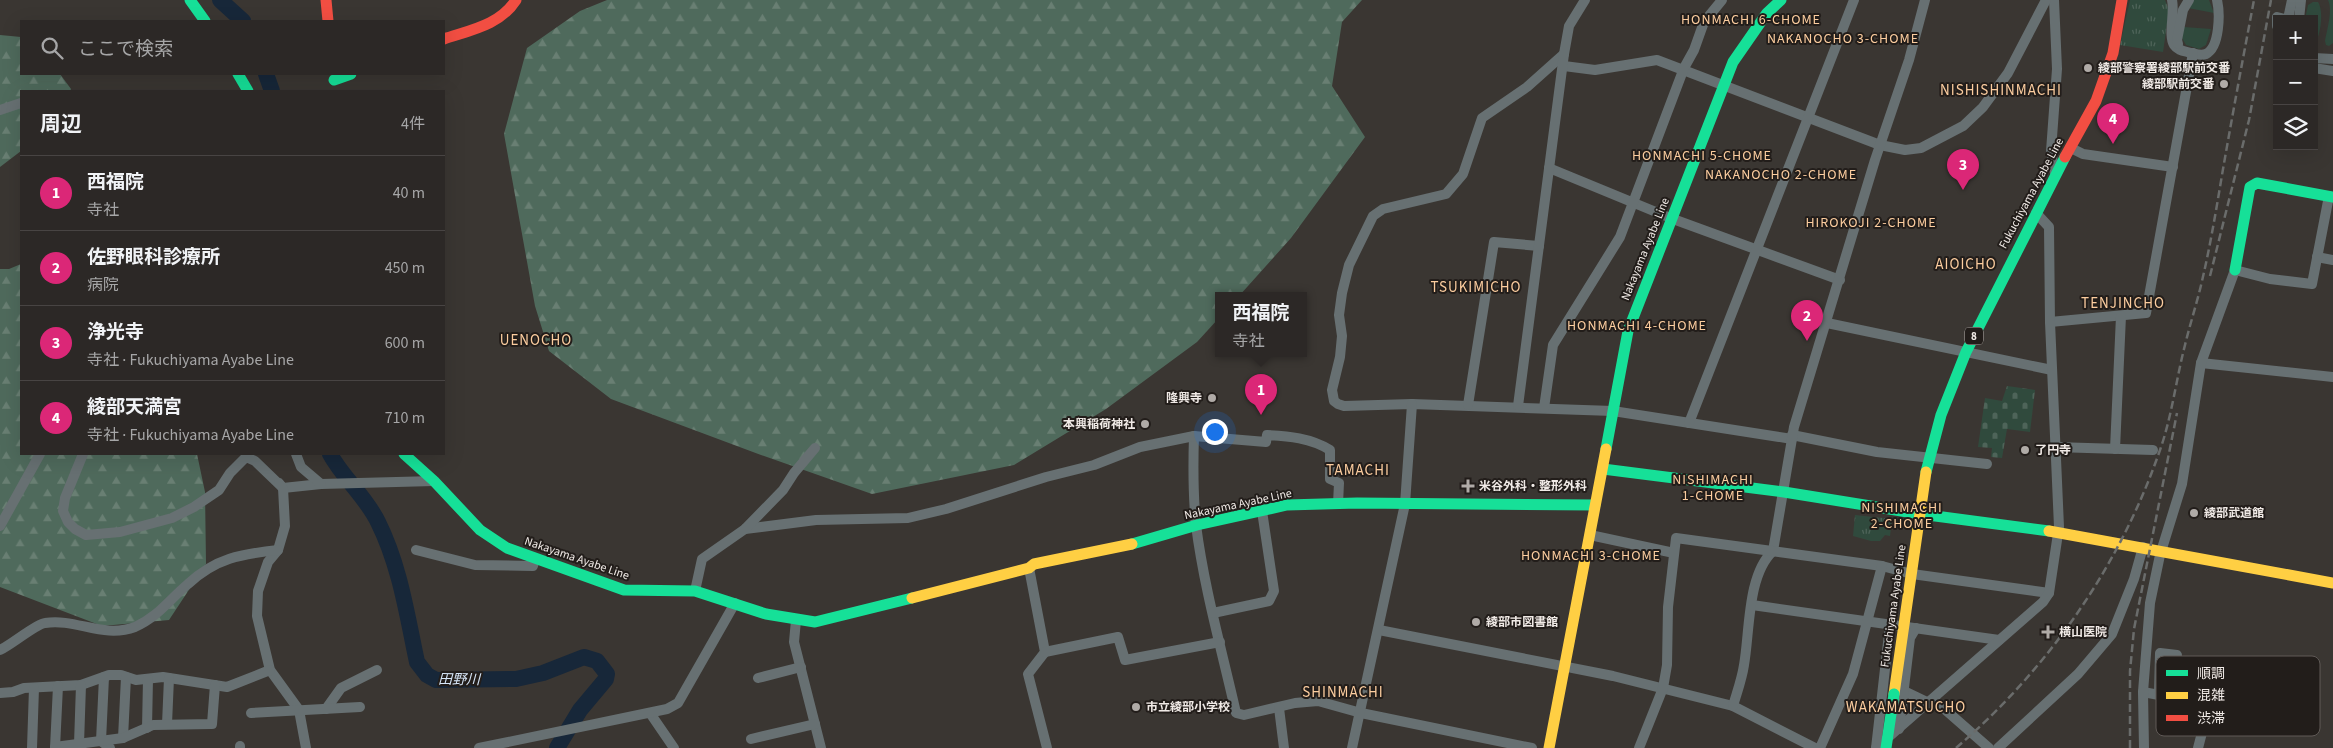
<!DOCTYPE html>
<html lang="ja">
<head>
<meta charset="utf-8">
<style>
	body { margin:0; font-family:"Source Sans 3","Noto Sans JP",sans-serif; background:#34302e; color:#f1f3f6 }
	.controls { position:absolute; right:15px; top:15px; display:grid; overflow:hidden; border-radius:0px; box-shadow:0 5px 20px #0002 }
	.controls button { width:45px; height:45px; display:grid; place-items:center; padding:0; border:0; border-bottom:1px solid #484443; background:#2c2826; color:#f1f3f6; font:25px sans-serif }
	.you { position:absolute; left:1214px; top:431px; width:18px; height:18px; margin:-12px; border:4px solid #fff; border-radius:50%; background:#1a73e8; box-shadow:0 0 0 8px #1a73e833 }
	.badge { display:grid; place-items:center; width:32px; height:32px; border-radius:50%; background:#db2777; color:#fff; font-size:16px; font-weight:700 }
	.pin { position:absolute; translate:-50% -41px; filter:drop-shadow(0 1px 2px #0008) }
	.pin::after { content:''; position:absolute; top:26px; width:18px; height:15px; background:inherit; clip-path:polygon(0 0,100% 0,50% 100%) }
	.popup { position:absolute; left:1215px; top:292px; width:92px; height:65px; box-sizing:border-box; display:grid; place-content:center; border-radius:0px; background:#2c2826; filter:drop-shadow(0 1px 4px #0005); font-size:16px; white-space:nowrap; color:#a6a6a7 }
	.popup b { font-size:19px; color:#f1f3f6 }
	.popup::after { content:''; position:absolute; left:50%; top:100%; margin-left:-10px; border:10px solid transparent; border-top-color:#2c2826 }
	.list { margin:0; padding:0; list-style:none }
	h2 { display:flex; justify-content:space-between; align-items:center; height:65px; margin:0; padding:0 20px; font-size:21px }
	h2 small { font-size:16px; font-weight:400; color:#a6a6a7 }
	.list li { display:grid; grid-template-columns:32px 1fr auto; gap:15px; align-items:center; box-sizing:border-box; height:75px; padding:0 20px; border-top:1px solid #484443 }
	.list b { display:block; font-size:19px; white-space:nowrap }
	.list p { margin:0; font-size:16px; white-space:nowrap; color:#a6a6a7 }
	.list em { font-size:16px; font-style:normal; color:#a6a6a7 }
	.icon { flex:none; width:28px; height:28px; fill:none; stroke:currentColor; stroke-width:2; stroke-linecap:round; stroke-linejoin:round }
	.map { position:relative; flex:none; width:2333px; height:748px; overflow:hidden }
	.search { position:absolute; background:#2c2826; box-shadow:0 5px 20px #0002; left:20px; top:20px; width:425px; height:55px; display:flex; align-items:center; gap:12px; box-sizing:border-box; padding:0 18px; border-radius:0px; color:#a6a6a7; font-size:19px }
	.panel { position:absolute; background:#2c2826; box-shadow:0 5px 20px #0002; left:20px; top:90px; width:425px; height:365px; border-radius:0px }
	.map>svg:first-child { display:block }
	.green { fill:#304a3d }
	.forest { fill:url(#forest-firs) }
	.cemetery { fill:url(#cemetery-stones) }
	.park { fill:url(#park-tufts) }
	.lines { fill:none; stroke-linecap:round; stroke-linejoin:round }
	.river { stroke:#172739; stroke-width:16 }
	.street { stroke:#677072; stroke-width:10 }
	.fast { stroke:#16e098; stroke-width:11 }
	.slow { stroke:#ffcf43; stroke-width:11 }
	.jam { stroke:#f24e42; stroke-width:11 }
	.rail { stroke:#6a6c6b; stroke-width:2.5; stroke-dasharray:8 4; stroke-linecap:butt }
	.fast-bridge { stroke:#16e098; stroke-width:11 }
	.poi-dot { fill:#b0aba7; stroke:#221d1a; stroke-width:2 }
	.labels { text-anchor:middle; stroke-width:4; stroke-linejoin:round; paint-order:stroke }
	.shield { fill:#221d1a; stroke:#b2aca9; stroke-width:1 }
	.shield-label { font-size:11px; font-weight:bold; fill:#f0eae6 }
	.poi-label { font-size:12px; font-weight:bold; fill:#f0eae6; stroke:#221d1a; text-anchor:start }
	.street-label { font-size:12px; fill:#f0eae6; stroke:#221d1a }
	.neighbourhood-label { font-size:14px; letter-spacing:1px; fill:#fccd9f; stroke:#221d1a }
	.water-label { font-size:14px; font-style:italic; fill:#d6e6f8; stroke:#221d1a }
	.quarter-label { font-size:15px; letter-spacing:1px; fill:#fccd9f; stroke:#221d1a }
	.key { fill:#221d1a; stroke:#605a57; stroke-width:1 }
	.key-label { font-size:14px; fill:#f0eae6 }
</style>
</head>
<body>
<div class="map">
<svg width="2333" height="748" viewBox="0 0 2333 748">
	<defs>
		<pattern id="forest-firs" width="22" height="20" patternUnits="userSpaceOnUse" patternTransform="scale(1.25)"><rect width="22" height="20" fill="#4f6a5c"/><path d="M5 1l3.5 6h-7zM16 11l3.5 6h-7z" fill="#697f73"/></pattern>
		<pattern id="cemetery-stones" width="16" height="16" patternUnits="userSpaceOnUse" patternTransform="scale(1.25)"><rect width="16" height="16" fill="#304a3d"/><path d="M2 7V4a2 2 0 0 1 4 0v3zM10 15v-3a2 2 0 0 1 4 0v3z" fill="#4e6459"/></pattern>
		<pattern id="park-tufts" width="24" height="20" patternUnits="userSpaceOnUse" patternTransform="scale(1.25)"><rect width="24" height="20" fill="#304a3d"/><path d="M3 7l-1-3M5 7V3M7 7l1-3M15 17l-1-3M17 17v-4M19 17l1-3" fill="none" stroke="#4e6459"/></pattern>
	</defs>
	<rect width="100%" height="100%" fill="#3a3632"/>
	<!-- green -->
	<g class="green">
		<path d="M2191,0H2209L2214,13L2188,8Z"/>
		<path d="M2328,0H2333V43L2329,46L2326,45L2325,41C2327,30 2333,10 2328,0Z"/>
		<path d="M2313,2H2318C2324,11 2321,36 2314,45V19H2305L2308,5Z"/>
		<path d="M2184,27L2211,29L2206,45L2199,49L2186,45L2182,38Z"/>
	</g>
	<!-- forest -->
	<g class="forest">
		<path d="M607,0H1362L1342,22L1332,86L1365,137L1291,238L1239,296H1218V319L1197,342L1106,409L1014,465L872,494L761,455L611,399L549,351L535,306L504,134L527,48L580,11Z"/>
		<path d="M0,35L21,37V74H60L71,89L70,91H21V151L0,167Z"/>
		<path d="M21,264V454H197L205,492L206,564L169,620L102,626L0,587V269H9Z"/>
	</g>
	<!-- cemetery -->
	<path class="cemetery" d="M2007,386L2035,390L2030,432L2007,429L2002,458L1991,457L1992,448L1978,447L1985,398L2002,401Z"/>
	<!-- park -->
	<g class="park">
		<path d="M2130,0H2165L2169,10L2163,52L2120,45Z"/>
		<path d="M1855,515L1892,519L1890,536L1885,535L1880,541H1871L1853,536Z"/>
	</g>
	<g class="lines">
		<!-- river -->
		<g class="river">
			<path d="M220,0L243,21"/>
			<path d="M266,74L272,91"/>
			<path d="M330,454C343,478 366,497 378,522C400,566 407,615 417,662L427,675L436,680L516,679L543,673L584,657L597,661L607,674L606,679L580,710L557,748"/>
		</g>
		<!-- street -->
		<g class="street">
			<path d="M2054,0L2057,69L2051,151L2055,173"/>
			<path d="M2172,0C2175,13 2168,35 2174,45C2178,51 2185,51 2191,53C2196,54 2201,56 2206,54C2220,47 2220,13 2217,0"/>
			<path d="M2288,19L2292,0"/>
			<path d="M2299,19L2301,0"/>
			<path d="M2277,26V17L2285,19"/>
			<path d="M2178,44L2177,40L2183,10L2189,0"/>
			<path d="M1564,54L1527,87L1482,118L1463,174L1446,194L1383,209L1373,216L1349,265L1342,293L1339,315L1342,336L1340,357L1332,390L1334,401L1338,404L1344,406L1412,404L1613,411L1792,439"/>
			<path d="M2314,58L2333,59"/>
			<path d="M1564,66L1595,70L1657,60L1880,145L1905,150L1921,148L1963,126L1983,107L2008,73L2046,0"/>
			<path d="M2314,68L2333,71"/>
			<path d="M0,110L21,103"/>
			<path d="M2071,148L2083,154L2173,167"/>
			<path d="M1549,168L1673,219L1840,280"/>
			<path d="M2317,257L2333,260"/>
			<path d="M2050,322L2146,313L2193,53"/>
			<path d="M1827,323L2052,370"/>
			<path d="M2201,363L2333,377"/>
			<path d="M1468,405L1494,242L1539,246"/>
			<path d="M1518,406L1564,54L1569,26L1585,0"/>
			<path d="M1544,408L1553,345L1620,237L1684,68L1694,50L1704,22L1722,0"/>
			<path d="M1689,423L1854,0"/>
			<path d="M1792,435L1877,452L1987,464"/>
			<path d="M1194,436C1193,466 1193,495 1196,525C1204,588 1222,651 1236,713L1244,715L1295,703L1318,701L1361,713L1532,748"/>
			<path d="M2055,447L2153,450"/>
			<path d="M2115,449L2121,316"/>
			<path d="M83,454L65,498L63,511L68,522L75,529L86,535L120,532L172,518L194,507L219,490L230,473L246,457L255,461L283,488L321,484L434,481"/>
			<path d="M296,454L301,467L321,484"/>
			<path d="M279,483L283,488L285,526L278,550L268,562L258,591L257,616L270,670L299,710L306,748"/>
			<path d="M0,526L40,454"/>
			<path d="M745,529L816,520L908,518L946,509L1046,477L1094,465L1140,447L1194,436L1266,442L1267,435C1288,436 1311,438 1330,450V479L1339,483L1338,504"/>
			<path d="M1590,535L1674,553"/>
			<path d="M416,550L475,565L533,566L535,559"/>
			<path d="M1029,568L1045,652L1028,674L1047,748"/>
			<path d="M695,591L702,559L745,529L783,490L794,473L815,448"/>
			<path d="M1752,605L1999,640"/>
			<path d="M1213,613L1269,601L1274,591L1262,511"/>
			<path d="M796,620L794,642L821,748"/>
			<path d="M1379,630L1613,676L1733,706L1815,748"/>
			<path d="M0,650C11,645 36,624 45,623C76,618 103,639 135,627C158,617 170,599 188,584C216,558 241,554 278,550"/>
			<path d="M1045,652L1118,637L1125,660L1220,642"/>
			<path d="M104,677L101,741L110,748"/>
			<path d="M758,678L801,667"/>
			<path d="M1904,691L1929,703"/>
			<path d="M2143,692L2159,695L2160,653L2177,655"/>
			<path d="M0,693L13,692L24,688L81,685L109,675H121L136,680L163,677L227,687L270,670"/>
			<path d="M2159,695L2210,702L2198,748"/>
			<path d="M1933,699L1989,748"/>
			<path d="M1733,706C1737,692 1742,679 1744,665C1750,631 1747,575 1773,551L1794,427L1875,160L1909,60L1925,0"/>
			<path d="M1279,708L1284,748"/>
			<path d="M326,709L341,688L377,670"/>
			<path d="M251,713L360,707"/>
			<path d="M650,713L674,748"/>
			<path d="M167,724L169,678"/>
			<path d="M147,728L148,679"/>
			<path d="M1899,729L1910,638L1916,628"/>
			<path d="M123,738L126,677"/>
			<path d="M751,739L815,724"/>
			<path d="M79,744L81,685"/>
			<path d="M240,746V748"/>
			<path d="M55,747L123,738L153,725L212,724L215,685"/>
			<path d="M32,748L34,688"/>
			<path d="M55,748L58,686"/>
			<path d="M479,748L667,709L678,703L735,603"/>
			<path d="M1352,748L1405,504L1412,404"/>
			<path d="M1639,748L1663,688L1667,665L1668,607L1676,538L1882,566L1912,574L2049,593"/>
			<path d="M1820,748L1853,674L1882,566"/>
			<path d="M1876,748L2043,602L2049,593L2059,527L2050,322L2049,227L2036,213"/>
			<path d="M1876,748L1890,625"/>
			<path d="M1998,748L2078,674L2112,634L2134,579L2143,547"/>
			<path d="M2144,748L2143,692L2150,603L2160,555L2182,484L2201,363L2235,270L2270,279L2312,284L2329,196"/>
		</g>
		<!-- fast -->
		<g class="fast">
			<path d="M190,0L205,21"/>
			<path d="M238,74L248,91"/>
			<path d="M334,80L351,74"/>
			<path d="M2235,270L2250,187L2257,183L2333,197"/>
			<path d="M1606,449L1628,331L1733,62L1767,13L1781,0"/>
			<path d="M404,454L434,481L480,530L507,548L624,590L695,591L766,614L815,622L912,598"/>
			<path d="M1603,469L1784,492L1920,514L2049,531"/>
			<path d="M1926,472L1941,415L1966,352L2065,157"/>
			<path d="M1132,544L1197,525L1287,505L1357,503L1595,505"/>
		</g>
		<!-- slow -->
		<g class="slow">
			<path d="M2049,531L2333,583"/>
			<path d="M912,598L1029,568L1034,564L1132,544"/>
			<path d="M1894,694L1926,472"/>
			<path d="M1549,748L1606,449"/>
		</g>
		<!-- jam -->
		<g class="jam">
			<path d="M326,0L328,21"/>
			<path d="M444,39C471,30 500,25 516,0"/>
			<path d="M2065,157L2096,101L2113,53L2122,0"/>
		</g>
		<!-- rail -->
		<g class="rail">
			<path d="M2210,276L2249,120L2271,0"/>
			<path d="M1956,748C2048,669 2120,566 2160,450C2172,416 2176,380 2185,345C2190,324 2197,303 2202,281C2210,247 2216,211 2222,175C2232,117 2243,58 2254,0"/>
			<path d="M2130,748V671L2134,629L2177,413"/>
		</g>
		<!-- fast-bridge -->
		<path class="fast-bridge" d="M1886,748L1894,694"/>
	</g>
	<!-- markers -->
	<g class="poi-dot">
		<circle cx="2088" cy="68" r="5"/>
		<circle cx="2224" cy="84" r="5"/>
		<circle cx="1212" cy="398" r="5"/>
		<circle cx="1145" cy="424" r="5"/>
		<circle cx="2025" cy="450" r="5"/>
		<path d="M1465.5 478.5h5v5h5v5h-5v5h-5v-5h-5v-5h5z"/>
		<circle cx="2194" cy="513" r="5"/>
		<circle cx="1476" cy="622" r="5"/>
		<path d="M2045.5 624.5h5v5h5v5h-5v5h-5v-5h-5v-5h5z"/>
		<circle cx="1136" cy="707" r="5"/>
	</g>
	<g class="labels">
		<!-- shield labels -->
		<rect class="shield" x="1965" y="327.5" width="18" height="17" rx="4"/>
		<g class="shield-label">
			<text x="1974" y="340">8</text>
		</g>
		<!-- poi labels -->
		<g class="poi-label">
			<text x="2098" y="72">綾部警察署綾部駅前交番</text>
			<text x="2214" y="88" text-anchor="end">綾部駅前交番</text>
			<text x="1202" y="402" text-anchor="end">隆興寺</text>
			<text x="1135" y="428" text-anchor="end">本興稲荷神社</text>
			<text x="2035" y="454">了円寺</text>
			<text x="1479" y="490">米谷外科・整形外科</text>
			<text x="2204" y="517">綾部武道館</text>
			<text x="1486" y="626">綾部市図書館</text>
			<text x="2059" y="636">横山医院</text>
			<text x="1146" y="711">市立綾部小学校</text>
		</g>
		<!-- street labels -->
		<g class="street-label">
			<text transform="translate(2031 193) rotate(-62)" y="4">Fukuchiyama Ayabe Line</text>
			<text transform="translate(1645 249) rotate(-68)" y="4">Nakayama Ayabe Line</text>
			<text transform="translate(1238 504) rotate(-12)" y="4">Nakayama Ayabe Line</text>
			<text transform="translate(577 558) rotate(19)" y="4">Nakayama Ayabe Line</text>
			<text transform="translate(1893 606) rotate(-82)" y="4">Fukuchiyama Ayabe Line</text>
		</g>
		<!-- neighbourhood labels -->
		<g class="neighbourhood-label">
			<text x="1751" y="24">HONMACHI 6-CHOME</text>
			<text x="1843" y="43">NAKANOCHO 3-CHOME</text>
			<text x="1702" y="160">HONMACHI 5-CHOME</text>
			<text x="1781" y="179">NAKANOCHO 2-CHOME</text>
			<text x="1871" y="227">HIROKOJI 2-CHOME</text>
			<text x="1637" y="330">HONMACHI 4-CHOME</text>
			<text x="1713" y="484">NISHIMACHI<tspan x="1713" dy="16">1-CHOME</tspan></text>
			<text x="1902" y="512">NISHIMACHI<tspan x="1902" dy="16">2-CHOME</tspan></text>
			<text x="1591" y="560">HONMACHI 3-CHOME</text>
		</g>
		<!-- water labels -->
		<g class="water-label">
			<text transform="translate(459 679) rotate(1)" y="5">田野川</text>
		</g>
		<!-- quarter labels -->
		<g class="quarter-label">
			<text x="2001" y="95">NISHISHINMACHI</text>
			<text x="1966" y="269">AIOICHO</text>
			<text x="1476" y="292">TSUKIMICHO</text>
			<text x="2123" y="308">TENJINCHO</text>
			<text x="536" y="345">UENOCHO</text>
			<text x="1358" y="475">TAMACHI</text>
			<text x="1343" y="697">SHINMACHI</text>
			<text x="1906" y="712">WAKAMATSUCHO</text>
		</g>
	</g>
	<!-- legend -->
	<rect x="2156" y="656" width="164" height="80" rx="8" class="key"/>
	<rect x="2166" y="670" width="22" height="6" fill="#16e098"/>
	<rect x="2166" y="692" width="22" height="7" fill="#ffcf43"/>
	<rect x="2166" y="715" width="22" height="6" fill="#f24e42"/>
	<g class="key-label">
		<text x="2197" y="678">順調</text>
		<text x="2197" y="700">混雑</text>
		<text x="2197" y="723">渋滞</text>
	</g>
</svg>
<div class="controls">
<button>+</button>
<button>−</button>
<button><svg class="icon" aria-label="layers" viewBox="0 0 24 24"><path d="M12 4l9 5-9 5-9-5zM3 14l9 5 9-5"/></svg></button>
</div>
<div class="you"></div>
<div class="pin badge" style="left:1261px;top:415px">1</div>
<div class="popup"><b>西福院</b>寺社</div>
<div class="pin badge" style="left:1807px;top:341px">2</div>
<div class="pin badge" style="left:1963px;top:190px">3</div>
<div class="pin badge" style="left:2113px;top:144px">4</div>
<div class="search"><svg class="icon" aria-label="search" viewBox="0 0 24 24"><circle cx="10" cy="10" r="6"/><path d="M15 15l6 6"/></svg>ここで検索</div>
<section class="panel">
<h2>周辺<small>4件</small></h2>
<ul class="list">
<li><span class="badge">1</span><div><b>西福院</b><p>寺社</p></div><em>40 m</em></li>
<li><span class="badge">2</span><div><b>佐野眼科診療所</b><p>病院</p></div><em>450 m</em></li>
<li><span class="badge">3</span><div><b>浄光寺</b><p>寺社 · Fukuchiyama Ayabe Line</p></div><em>600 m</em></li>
<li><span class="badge">4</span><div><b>綾部天満宮</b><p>寺社 · Fukuchiyama Ayabe Line</p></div><em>710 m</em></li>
</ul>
</section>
</div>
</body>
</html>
